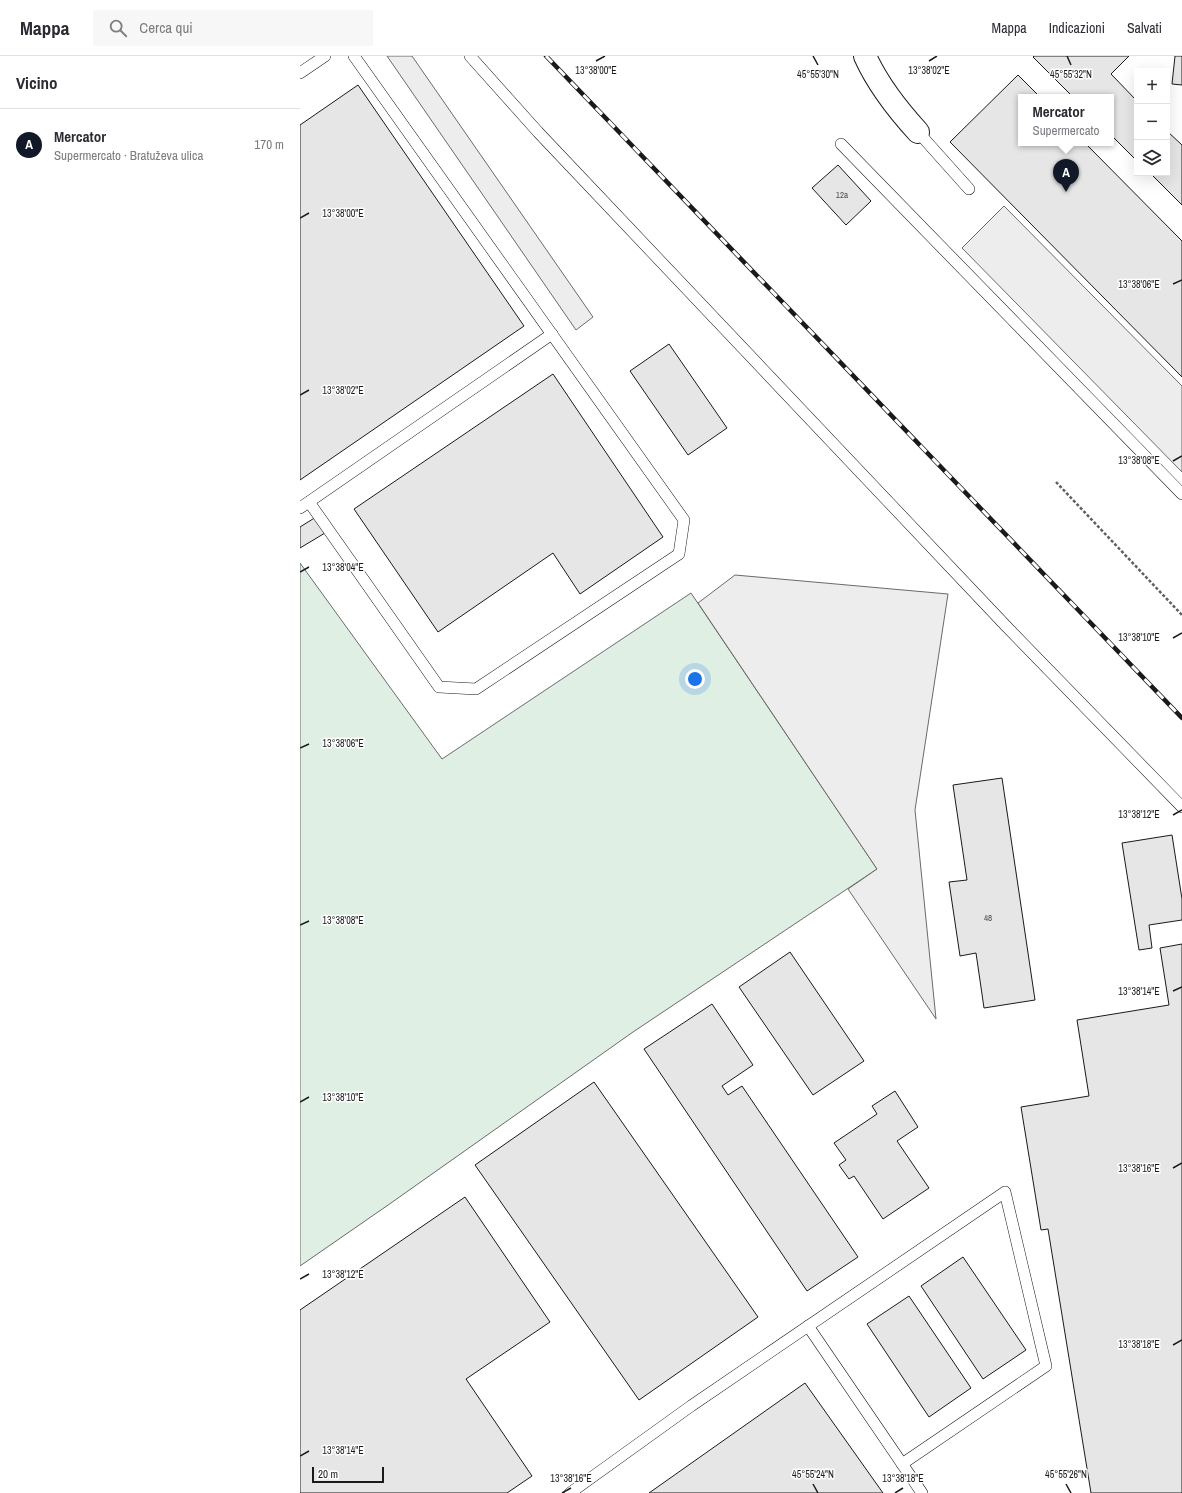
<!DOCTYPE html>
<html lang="it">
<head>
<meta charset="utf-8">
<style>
	body { margin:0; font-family:"Archivo Narrow",sans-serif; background:#f7f7f7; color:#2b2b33 }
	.controls { position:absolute; right:12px; top:12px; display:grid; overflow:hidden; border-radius:0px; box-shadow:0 4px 16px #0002 }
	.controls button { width:36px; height:36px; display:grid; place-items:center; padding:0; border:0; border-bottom:1px solid #e1e1e2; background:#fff; color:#2b2b33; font:20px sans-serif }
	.scale { position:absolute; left:12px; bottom:10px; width:72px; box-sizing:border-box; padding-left:4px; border:2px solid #1a1a1a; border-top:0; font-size:11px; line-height:14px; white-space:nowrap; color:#1a1a1a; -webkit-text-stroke:3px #fff; paint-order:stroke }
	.you { position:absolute; left:395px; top:623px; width:14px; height:14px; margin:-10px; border:3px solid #fff; border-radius:50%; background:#1a73e8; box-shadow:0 0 0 6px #1a73e833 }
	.badge { display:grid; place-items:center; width:26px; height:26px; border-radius:50%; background:#111827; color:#fff; font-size:13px; font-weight:700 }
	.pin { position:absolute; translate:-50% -33px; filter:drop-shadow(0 1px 2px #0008) }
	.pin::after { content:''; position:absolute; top:21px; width:14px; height:12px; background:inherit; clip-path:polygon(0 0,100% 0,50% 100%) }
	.popup { position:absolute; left:718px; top:38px; width:96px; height:52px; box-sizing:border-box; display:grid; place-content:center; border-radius:0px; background:#fff; filter:drop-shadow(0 1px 3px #0005); font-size:13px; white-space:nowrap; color:#7c7c81 }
	.popup b { font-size:15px; color:#2b2b33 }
	.popup::after { content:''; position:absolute; left:50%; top:100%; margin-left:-8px; border:8px solid transparent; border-top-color:#fff }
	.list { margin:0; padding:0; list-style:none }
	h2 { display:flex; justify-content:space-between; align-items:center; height:52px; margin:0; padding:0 16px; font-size:17px }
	h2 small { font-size:13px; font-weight:400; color:#7c7c81 }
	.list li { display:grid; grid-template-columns:26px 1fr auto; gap:12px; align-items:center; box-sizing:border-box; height:72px; padding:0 16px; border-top:1px solid #e1e1e2 }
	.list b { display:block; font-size:15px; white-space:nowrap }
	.list p { margin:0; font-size:13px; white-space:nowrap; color:#7c7c81 }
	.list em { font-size:13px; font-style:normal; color:#7c7c81 }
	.icon { flex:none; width:22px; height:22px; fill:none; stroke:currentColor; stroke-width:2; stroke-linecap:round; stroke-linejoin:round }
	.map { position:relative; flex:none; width:882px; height:1437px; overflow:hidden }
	header { display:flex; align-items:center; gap:24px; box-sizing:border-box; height:56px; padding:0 20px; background:#fff; border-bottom:1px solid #e1e1e2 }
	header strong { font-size:19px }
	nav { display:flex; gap:22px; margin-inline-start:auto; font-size:14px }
	.search { width:280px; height:36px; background:#f7f7f7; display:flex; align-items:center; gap:10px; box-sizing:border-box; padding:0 14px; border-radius:0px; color:#7c7c81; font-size:15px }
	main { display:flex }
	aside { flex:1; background:#fff }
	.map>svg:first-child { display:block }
	.green { fill:#e0efe3; stroke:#6a6a6a }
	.parking { fill:#ededed; stroke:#6a6a6a }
	.building { fill:#e6e6e6; stroke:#1a1a1a }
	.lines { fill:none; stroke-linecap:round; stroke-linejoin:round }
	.lane-casing { stroke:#1a1a1a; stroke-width:12 }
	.street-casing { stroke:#1a1a1a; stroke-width:24 }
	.path { stroke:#5f5f5f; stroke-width:2.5; stroke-dasharray:3 2; stroke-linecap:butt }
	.lane { stroke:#fff; stroke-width:11 }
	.street { stroke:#fff; stroke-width:22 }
	.rail-casing { stroke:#1a1a1a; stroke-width:4.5 }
	.rail { stroke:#fff; stroke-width:3; stroke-dasharray:9; stroke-linecap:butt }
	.ticks { fill:none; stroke:#1a1a1a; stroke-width:1.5 }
	.labels { text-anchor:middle; stroke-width:3; stroke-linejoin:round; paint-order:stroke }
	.number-label { font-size:9px; fill:#4d4d4d }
	.ticks-label { font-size:10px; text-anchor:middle; fill:#1a1a1a; stroke:#fff; stroke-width:3; stroke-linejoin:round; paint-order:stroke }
</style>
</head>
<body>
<header>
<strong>Mappa</strong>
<div class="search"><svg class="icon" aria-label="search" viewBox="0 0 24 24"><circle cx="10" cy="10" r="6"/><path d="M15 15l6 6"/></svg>Cerca qui</div>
<nav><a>Mappa</a><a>Indicazioni</a><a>Salvati</a></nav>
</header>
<main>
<aside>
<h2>Vicino<small></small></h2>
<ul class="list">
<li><span class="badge">A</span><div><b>Mercator</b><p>Supermercato · Bratuževa ulica</p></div><em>170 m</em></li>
</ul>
</aside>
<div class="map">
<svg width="882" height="1437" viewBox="0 0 882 1437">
	<rect width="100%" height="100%" fill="#fff"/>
	<!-- green -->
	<path class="green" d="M0,507L142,703L391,537L577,813L333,976L91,1147L0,1210Z"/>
	<!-- parking -->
	<g class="parking">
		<path d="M87,0H112L293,261L276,274Z"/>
		<path d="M704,150L882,330V416L662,192Z"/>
		<path d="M435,519L648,538L615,754L636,963L548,833L577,813L398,547Z"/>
	</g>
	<!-- building -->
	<g class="building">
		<path d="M734,0H829L811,18L837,45V105L811,79V41H773L733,1Z"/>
		<path d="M875,0H882V29L872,28Z"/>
		<path d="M718,19L740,41H721V87H785L882,185V321L650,86Z"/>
		<path d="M58,29L224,270L0,424V69Z"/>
		<path d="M867,75L882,89V149L850,117H867Z"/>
		<path d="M538,109L571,145L546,169L512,132Z"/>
		<path d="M369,288L427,372L388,399L330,315Z"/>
		<path d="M253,318L363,481L280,538L253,497L138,576L54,453Z"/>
		<path d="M16,461L25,477L0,492V471Z"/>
		<path d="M702,722L735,944L684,952L676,897L660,900L649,826L667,824L653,729Z"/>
		<path d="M872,779L882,843V864L849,869L852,892L839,894L822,787Z"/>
		<path d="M882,888V1437H791L748,1173L741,1174L721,1051L789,1040L777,964L869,949L860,892Z"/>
		<path d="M490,896L564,1005L513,1039L439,931Z"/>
		<path d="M412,948L453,1009L422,1030L428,1039L442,1030L558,1201L507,1235L344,993Z"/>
		<path d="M294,1026L458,1261L339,1344L175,1109Z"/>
		<path d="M595,1035L618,1071L597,1085L629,1132L583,1163L554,1120L549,1123L539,1109L546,1104L534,1087L577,1058L572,1050Z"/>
		<path d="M165,1141L250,1266L166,1323L232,1420L207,1437H0V1254Z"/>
		<path d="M663,1201L726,1294L683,1323L621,1230Z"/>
		<path d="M609,1240L671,1332L629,1361L567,1268Z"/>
		<path d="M505,1327L583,1437H349Z"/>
	</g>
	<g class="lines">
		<!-- lane casing -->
		<g class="lane-casing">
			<g id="lane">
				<path d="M170,0L238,76L706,570L882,751"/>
				<path d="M0,17L25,0"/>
				<path d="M618,76L669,133"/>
				<path d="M541,88L882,438"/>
				<path d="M9,446L139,631L176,633L379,498L384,464L54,0"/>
				<path d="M0,452L252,278"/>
				<path d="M508,1270L622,1437"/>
				<path d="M270,1437L391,1350L705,1136L746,1310L602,1408"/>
			</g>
		</g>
		<!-- street casing -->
		<g class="street-casing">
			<path id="street" d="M565,0C578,29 597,53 618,76"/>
		</g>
		<!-- path -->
		<path class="path" d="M756,426L882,559"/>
		<!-- lane -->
		<use href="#lane" class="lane"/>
		<!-- street -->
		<use href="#street" class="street"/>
		<!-- rail casing -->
		<g class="rail-casing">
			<path id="rail" d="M246,0L882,662"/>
		</g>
		<!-- rail -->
		<use href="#rail" class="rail"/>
	</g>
	<!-- ticks -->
	<path class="ticks" d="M513,0L518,9M767,0L771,9M296,5L305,0M629,5L637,0M0,162L9,157M873,228L882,224M0,339L9,334M873,405L882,400M0,516L9,511M873,582L882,577M0,692L9,688M873,759L882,754M0,869L9,865M873,935L882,931M0,1046L9,1041M873,1112L882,1107M0,1223L9,1218M873,1289L882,1284M0,1400L9,1395M513,1428L518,1437M766,1428L771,1437M262,1437L271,1432M595,1437L603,1432"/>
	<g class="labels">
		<!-- number labels -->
		<g class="number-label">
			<text x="542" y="142">12a</text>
			<text x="688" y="865">48</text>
		</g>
	</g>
	<g class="ticks-label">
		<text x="296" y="18">13°38'00"E</text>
		<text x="629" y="18">13°38'02"E</text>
		<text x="518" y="22">45°55'30"N</text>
		<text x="771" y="22">45°55'32"N</text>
		<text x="43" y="161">13°38'00"E</text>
		<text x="839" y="232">13°38'06"E</text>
		<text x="43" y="338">13°38'02"E</text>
		<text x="839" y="408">13°38'08"E</text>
		<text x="43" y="515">13°38'04"E</text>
		<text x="839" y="585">13°38'10"E</text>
		<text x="43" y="691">13°38'06"E</text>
		<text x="839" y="762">13°38'12"E</text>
		<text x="43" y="868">13°38'08"E</text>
		<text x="839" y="939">13°38'14"E</text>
		<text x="43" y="1045">13°38'10"E</text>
		<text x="839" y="1116">13°38'16"E</text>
		<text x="43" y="1222">13°38'12"E</text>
		<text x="839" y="1292">13°38'18"E</text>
		<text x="43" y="1398">13°38'14"E</text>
		<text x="513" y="1422">45°55'24"N</text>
		<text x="766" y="1422">45°55'26"N</text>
		<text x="271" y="1426">13°38'16"E</text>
		<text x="603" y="1426">13°38'18"E</text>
	</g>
</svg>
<div class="controls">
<button>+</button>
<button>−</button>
<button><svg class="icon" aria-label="layers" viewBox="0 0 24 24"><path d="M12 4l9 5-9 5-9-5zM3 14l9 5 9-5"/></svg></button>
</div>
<div class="scale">20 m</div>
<div class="you"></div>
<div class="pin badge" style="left:766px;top:136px">A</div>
<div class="popup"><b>Mercator</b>Supermercato</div>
</div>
</main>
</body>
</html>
